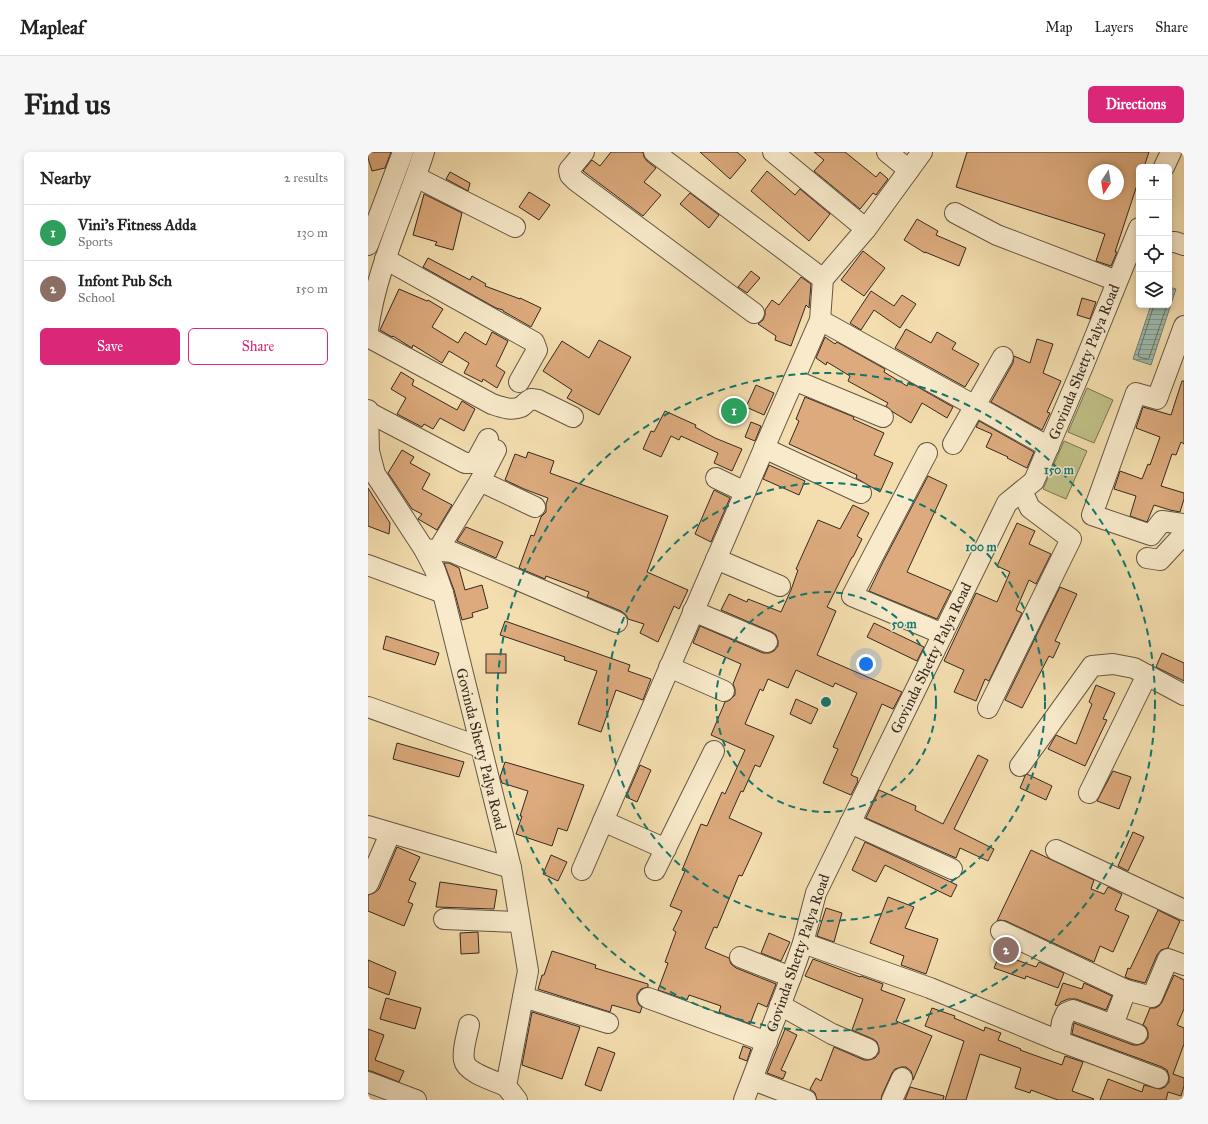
<!DOCTYPE html>
<html lang="en">
<head>
<meta charset="utf-8">
<style>
	body { margin:0; font-family:"IM FELL Great Primer",serif; background:#f6f6f6; color:#222 }
	.controls { position:absolute; right:12px; top:12px; display:grid; overflow:hidden; border-radius:6px; box-shadow:0 2px 6px #0003 }
	.controls button { width:36px; height:36px; display:grid; place-items:center; padding:0; border:0; border-bottom:1px solid #e0e0e0; background:#fff; color:#222; font:20px sans-serif }
	.compass { position:absolute; left:720px; top:12px; width:36px; height:36px; border-radius:50%; background:#fff; box-shadow:0 2px 6px #0003; rotate:192deg }
	.you { position:absolute; left:498px; top:512px; width:14px; height:14px; margin:-10px; border:3px solid #fff; border-radius:50%; background:#1a73e8; box-shadow:0 0 0 6px #1a73e833 }
	.badge { display:grid; place-items:center; width:26px; height:26px; border-radius:50%; background:#db2777; color:#fff; font-size:13px; font-weight:700 }
	.pin { position:absolute; translate:-50% -50%; border:2px solid #fff; box-shadow:0 1px 4px #0006 }
	.list { margin:0; padding:0; list-style:none }
	h2 { display:flex; justify-content:space-between; align-items:center; height:52px; margin:0; padding:0 16px; font-size:17px }
	h2 small { font-size:13px; font-weight:400; color:#767676 }
	.list li { display:grid; grid-template-columns:26px 1fr auto; gap:12px; align-items:center; box-sizing:border-box; height:56px; padding:0 16px; border-top:1px solid #e0e0e0 }
	.list b { display:block; font-size:15px; white-space:nowrap }
	.list p { margin:0; font-size:13px; white-space:nowrap; color:#767676 }
	.list em { font-size:13px; font-style:normal; color:#767676 }
	.actions { display:flex; gap:8px; padding:12px 16px }
	.actions a { flex:1; padding:9px 0; border:1px solid #db2777; border-radius:6px; text-align:center; font-size:14px; color:#db2777 }
	.actions .main { background:#db2777; color:#fff }
	.icon { flex:none; width:22px; height:22px; fill:none; stroke:currentColor; stroke-width:2; stroke-linecap:round; stroke-linejoin:round }
	.map { position:relative; flex:none; width:816px; height:948px; overflow:hidden; border-radius:6px }
	header { display:flex; align-items:center; gap:24px; box-sizing:border-box; height:56px; padding:0 20px; background:#fff; border-bottom:1px solid #e0e0e0 }
	header strong { font-size:19px }
	nav { display:flex; gap:22px; margin-inline-start:auto; font-size:14px }
	.intro { display:flex; align-items:center; justify-content:space-between; box-sizing:border-box; height:96px; padding:0 24px }
	h1 { margin:0; font-size:28px }
	.button { padding:10px 18px; border-radius:6px; background:#db2777; color:#fff; font-size:14px; font-weight:700 }
	main { display:flex; gap:24px; padding:0 24px }
	aside { flex:1; background:#fff; border-radius:6px; box-shadow:0 2px 6px #0003 }
	.map>svg:first-child { display:block }
	.garden { fill:#c0c087; stroke:#7a7454 }
	.water { fill:url(#water-rules); stroke:#728175 }
	.lines { fill:none; stroke-linecap:round; stroke-linejoin:round }
	.shore { stroke:#687267; stroke-width:1 }
	.building { fill:#dcaa7c; stroke:#342921; fill-rule:evenodd }
	.minor-casing { stroke:#645644; stroke-width:22 }
	.minor { stroke:#f8eacb; stroke-width:20 }
	.ring { fill:none; stroke:#0f766e; stroke-width:2; stroke-dasharray:7 5 }
	.labels { text-anchor:middle; stroke-width:3; stroke-linejoin:round; paint-order:stroke }
	.street-label { font-size:15px; fill:#342921; stroke:#f8eacb }
	.centre { fill:#0f766e; stroke:#f8eacb; stroke-width:2 }
	.ring-label { font-size:12px; text-anchor:middle; font-weight:bold; fill:#0f766e; stroke:#f8eacb; stroke-width:3; stroke-linejoin:round; paint-order:stroke }
</style>
</head>
<body>
<header>
<strong>Mapleaf</strong>
<nav><a>Map</a><a>Layers</a><a>Share</a></nav>
</header>
<div class="intro"><h1>Find us</h1><a class="button">Directions</a></div>
<main>
<aside>
<h2>Nearby<small>2 results</small></h2>
<ul class="list">
<li><span class="badge" style="background:#2e9e5b">1</span><div><b>Vini's Fitness Adda</b><p>Sports</p></div><em>130 m</em></li>
<li><span class="badge" style="background:#8d6e63">2</span><div><b>Infont Pub Sch</b><p>School</p></div><em>150 m</em></li>
</ul>
<div class="actions"><a class="main">Save</a><a>Share</a></div>
</aside>
<div class="map">
<svg width="816" height="948" viewBox="0 0 816 948">
	<defs>
		<pattern id="water-rules" width="6" height="5" patternUnits="userSpaceOnUse"><rect width="6" height="5" fill="#9cbcad"/><path d="M0 2.5h6" fill="none" stroke="#80998c"/></pattern>
	</defs>
	<rect width="100%" height="100%" fill="#f4deaf"/>
	<filter id="stains"><feTurbulence type="fractalNoise" baseFrequency=".005" numOctaves="4"/><feColorMatrix values="0 0 0 0 .2 0 0 0 0 .09 0 0 0 0 .02 0 0 0 .5 -.17"/></filter>
	<radialGradient id="worn" r=".72"><stop offset=".6" stop-color="#630" stop-opacity="0"/><stop offset="1" stop-color="#630" stop-opacity=".3"/></radialGradient>
	<!-- garden -->
	<g class="garden">
		<path d="M719,236L745,248L726,291L700,280Z"/>
		<path d="M696,289L719,299L698,347L675,337Z"/>
	</g>
	<!-- water -->
	<path class="water" d="M801,135L808,137L783,213L765,207L783,153H801Z"/>
	<g class="lines">
		<!-- shore -->
		<path class="shore" d="M786,153L770,203L771,205L779,207L781,206L799,153"/>
	</g>
	<!-- building -->
	<g class="building">
		<path d="M0,0H23L17,16L4,19L0,6Z"/>
		<path d="M243,0H275L276,5L279,9L288,16L276,30L293,43L275,64L215,19L224,8L232,14Z"/>
		<path d="M332,0H369L378,8L362,27Z"/>
		<path d="M446,0H477L508,25L512,20L520,27L508,43L505,41L492,57L446,19L456,8Z"/>
		<path d="M599,0H781L776,15H771V27L747,100H749L743,114L728,109L737,82L588,35ZM726,18H750V42H726Z"/>
		<path d="M399,19L427,43L432,37L462,62L441,89L383,39Z"/>
		<path d="M82,20L102,31L100,39L78,27Z"/>
		<path d="M161,40L182,53L171,68L151,55Z"/>
		<path d="M322,41L351,63L341,76L312,52Z"/>
		<path d="M56,42L94,61L85,98L67,93L69,90L45,83Z"/>
		<path d="M549,67L570,79L568,83L598,96L591,114L557,100V101L536,88Z"/>
		<path d="M495,99L517,116L496,144L473,128Z"/>
		<path d="M60,106L102,128L104,124L118,132L117,134L152,147V146L173,156L163,175L135,159V158L128,156L55,115Z"/>
		<path d="M383,119L392,126L379,141L370,135Z"/>
		<path d="M433,125L443,132L441,156L438,153L423,194L407,188L408,184L390,172L395,168L397,163V158L404,148L411,153Z"/>
		<path d="M31,137L59,149L60,148L75,157L64,175L90,191L97,180L118,193L124,180L140,189L128,214L137,220L129,236L115,227L114,230L96,221L101,211L81,199L74,211L45,193L44,196L25,184L24,185L12,178Z"/>
		<path d="M503,139L526,154L534,143L548,152L532,176L506,158L493,178L482,171Z"/>
		<path d="M714,146L728,150L722,167L709,163Z"/>
		<path d="M538,177L563,191L569,180L588,191L584,197L611,212L597,235L527,196Z"/>
		<path d="M457,185L467,192L469,190L517,217L516,220L539,234L541,230L585,255L579,266L554,251L543,271L525,260L518,254L520,251L480,229L482,224L459,210L458,213L448,206Z"/>
		<path d="M669,187L685,192L675,221L693,229L679,260L682,261L674,278L623,250L645,211L646,204L662,211Z"/>
		<path d="M231,188L263,205L231,263L199,246L204,238L175,219L194,189L221,206Z"/>
		<path d="M33,220L46,228L44,233L89,258L94,249L107,257L96,279L72,266L65,277L56,272L54,275L29,262L38,246L23,237Z"/>
		<path d="M814,229H816V292L813,290L808,303L804,302L793,334L816,341V347L812,360L802,358L786,353L779,370L762,364L768,344L746,337L752,319L774,327L780,312L782,313L792,285L768,276L775,255L803,263Z"/>
		<path d="M388,233L406,241L396,263L378,255Z"/>
		<path d="M437,245L486,265L485,267L516,281L506,303L525,311L512,340L488,326L489,323L421,292L431,269L428,267Z"/>
		<path d="M297,259L328,273L327,275L347,286L374,297L364,319L346,311L350,301L313,284L311,288L303,284L293,305L275,297L283,279L286,280Z"/>
		<path d="M611,269L666,300L659,316L639,306L640,305L618,295L624,282L608,275Z"/>
		<path d="M383,270L393,274L387,289L377,285Z"/>
		<path d="M34,298L46,305L42,311L62,322L54,337L84,353L69,378L50,367L54,362L44,357L20,321Z"/>
		<path d="M160,300L186,309L182,321L300,364L279,420L320,438L311,457L306,454L290,490L272,481L276,472L260,467L258,463L253,459L219,445L221,440L178,424L177,427L151,416L163,383L166,384L173,365L178,360V352L180,346L156,337L137,328L147,302L158,306Z"/>
		<path d="M401,313L437,329L431,343L395,327Z"/>
		<path d="M560,324L579,333L539,420L583,439L569,467L501,439L515,410Z"/>
		<path d="M0,336L22,371L21,382L0,374Z"/>
		<path d="M346,338L362,346L343,390L327,382Z"/>
		<path d="M485,353L501,361L489,384L494,387L485,405H484L459,455L468,459L449,503L534,540L525,557L514,552L483,623L490,626L489,628L490,629L483,643L455,631L470,597L465,595L489,541L467,531L465,535L428,518L420,536L400,527L395,539L392,537L377,572L406,584L392,615L387,613L375,640L373,639L361,666L394,681L374,724L371,723L349,776L346,775L337,796L361,806L363,812L368,816L408,832L399,855L390,851L382,872L351,860L353,854L321,843L319,848L290,838L300,811L297,810L308,780L305,778L314,759L302,754L317,719L314,718L333,672L339,674L354,640L357,642L377,598L343,583L357,550L362,548L367,543V537L365,532L373,512L325,491L332,474L395,501H401L406,499L410,494V489L408,483L404,480L353,458L361,442L379,450L380,447L413,460L423,438L430,418L428,417L450,368L472,377Z"/>
		<path d="M649,371L667,379L661,392L683,402L668,432L661,428L648,458L654,461L621,529L617,527L608,549L586,540L596,518L576,509L608,441L629,450L642,420L629,414Z"/>
		<path d="M98,375L135,390L128,406L89,389Z"/>
		<path d="M76,411H81L91,416L97,438L114,433L120,456L104,461L105,465L94,468L86,438Z"/>
		<path d="M692,435L709,442L687,489L692,491L685,506L681,504L654,556L637,548Z"/>
		<path d="M137,469L262,513L260,519L283,527L275,548L248,538L233,580L210,572L229,519L196,508L197,505L132,483Z"/>
		<path d="M506,471L556,495L549,509L499,485Z"/>
		<path d="M18,484L71,501L67,513L15,497Z"/>
		<path d="M794,501L816,511V529L788,515Z"/>
		<rect x="118" y="502" width="20" height="19"/>
		<path d="M728,533L747,541L735,567L739,568L717,614L680,597L688,583L708,592L724,552L721,550Z"/>
		<path d="M428,547L450,557L443,572L422,562Z"/>
		<path d="M29,591L96,610L91,625L25,607Z"/>
		<path d="M610,603L620,608L586,677L626,697L620,709L592,696L588,706L498,666L511,638L548,654L547,658L575,672Z"/>
		<path d="M137,610L216,633L199,679L190,676L184,694L148,682L154,664H152L160,639L134,631L132,625Z"/>
		<path d="M272,613L283,618L269,650L258,645Z"/>
		<path d="M745,619L763,625L751,657L729,649Z"/>
		<path d="M659,622L684,634L678,648L652,636L657,624Z"/>
		<path d="M765,680L776,685L760,719L750,714Z"/>
		<path d="M497,690L589,733L583,745L517,713L508,730L484,718Z"/>
		<path d="M29,695L52,705L41,728L48,731L40,750L45,752L36,774L0,759V743L6,741L11,737Z"/>
		<path d="M663,698L726,728L723,737L736,742L740,735L754,742L747,758L761,764L745,800L732,794L726,810L638,769L632,768L629,769Z"/>
		<path d="M183,703L199,710L190,729L175,722Z"/>
		<path d="M72,730L129,738L126,757L68,755Z"/>
		<path d="M520,745L546,755L537,776L570,787L558,822L533,813L536,804L502,791Z"/>
		<path d="M458,756L474,761L466,790L449,784Z"/>
		<path d="M790,758L812,769L800,796L793,798L789,803L777,831L762,827L757,825L760,816L762,817Z"/>
		<path d="M110,780L111,801L93,802L92,781Z"/>
		<path d="M401,781L422,790L413,809L393,801Z"/>
		<path d="M184,799L228,813L227,816L280,832V835L273,837L269,842V848L271,853L274,855L272,861L244,853L242,860L170,837L174,823H176Z"/>
		<path d="M632,802L668,815L671,810L696,821L690,836L658,824L657,827L626,816Z"/>
		<path d="M445,807L492,825L493,824L515,832L513,838L537,847L528,869L564,884L545,928V925L543,919L538,915H533L527,917L524,921L514,943L513,948H449L447,941L442,937L448,926L453,929L466,895L496,908H501L507,906L511,901V896L509,890L505,887L484,878L495,847L437,824Z"/>
		<path d="M0,808L28,820L21,843L0,835Z"/>
		<path d="M806,823L816,828V857L809,873L816,876V892L805,922L816,926V934L813,944L800,940L798,948H732L740,927L774,940L776,933L792,937L797,935L801,930V924L799,918L794,915L704,882L706,871L765,893H770L776,891L780,886V880L778,875L775,873L782,856H787L791,854L794,850Z"/>
		<path d="M695,831L714,837L716,831L744,844L738,858L708,847H700L693,850L690,854L687,853Z"/>
		<path d="M18,846L53,856L47,877L12,867Z"/>
		<path d="M564,856L587,864L586,866L616,879L617,875L633,881L630,888L653,897L652,898L694,913L697,904L715,910L704,939L726,947L725,948H690L663,938L662,941L647,936L653,916L612,902L598,948H577L596,889L557,874Z"/>
		<path d="M164,860L212,875L194,927L154,913Z"/>
		<path d="M0,877L16,883L7,908L36,919L31,930L3,919H0Z"/>
		<path d="M417,877L429,883L413,918L418,920L415,927L399,921Z"/>
		<path d="M375,894L383,897L379,909L371,906Z"/>
		<path d="M230,895L247,901L233,939L217,933Z"/>
		<path d="M542,935L576,944L575,948H537Z"/>
	</g>
	<g class="lines">
		<!-- minor casing -->
		<g class="minor-casing">
			<g id="minor">
				<path d="M216,0L201,18L202,23L208,29L386,161"/>
				<path d="M286,0L455,127"/>
				<path d="M405,0L498,77"/>
				<path d="M519,0L541,18"/>
				<path d="M796,15L803,0"/>
				<path d="M48,25L147,75"/>
				<path d="M587,61L629,83L749,129"/>
				<path d="M801,90H807L816,93"/>
				<path d="M0,93L35,0"/>
				<path d="M17,107L166,190L169,198L151,230"/>
				<path d="M452,168L681,295"/>
				<path d="M816,174L789,247L768,241L724,363L783,383L794,369L816,372"/>
				<path d="M0,178C8,117 37,59 56,0"/>
				<path d="M0,185L124,252C133,255 143,259 153,255C156,253 159,249 163,247L170,248L205,265"/>
				<path d="M426,228L515,265"/>
				<path d="M0,258L1,299L7,322L56,397L67,418L75,441L143,716L160,819L138,934L149,948"/>
				<path d="M0,260L97,311H107L120,287"/>
				<path d="M585,292L635,205"/>
				<path d="M396,296L493,341"/>
				<path d="M559,301L484,444L575,482"/>
				<path d="M348,326L377,340"/>
				<path d="M112,329L167,355"/>
				<path d="M56,397L84,400L249,470"/>
				<path d="M70,398L112,329L128,298"/>
				<path d="M779,406L792,408L816,382"/>
				<path d="M348,407L412,434"/>
				<path d="M0,413L75,441"/>
				<path d="M325,459L399,490"/>
				<path d="M301,515L356,539"/>
				<path d="M0,555L112,595"/>
				<path d="M620,556L703,387L662,356L654,339"/>
				<path d="M652,614L724,514L745,512L766,516L816,543"/>
				<path d="M721,641L779,523"/>
				<path d="M235,669L298,697"/>
				<path d="M482,671L584,717"/>
				<path d="M0,674L143,716"/>
				<path d="M688,698L816,758"/>
				<path d="M214,718L407,271L452,168L455,127L498,77L554,0"/>
				<path d="M287,718L346,599"/>
				<path d="M0,732L22,682"/>
				<path d="M76,767L151,770"/>
				<path d="M633,779L758,838"/>
				<path d="M435,791L562,836L691,889L790,926"/>
				<path d="M372,805L423,825"/>
				<path d="M155,845L240,871"/>
				<path d="M280,846L399,890"/>
				<path d="M412,853L464,882L500,897"/>
				<path d="M101,873C99,884 94,897 96,908C98,921 127,929 138,934"/>
				<path d="M745,873L758,838L784,845L800,807L816,813"/>
				<path d="M691,889L694,870L698,861L705,858L769,882"/>
				<path d="M385,928L438,948"/>
				<path d="M0,930L48,948"/>
				<path d="M376,948L423,825L435,791L448,741L639,351L666,329L715,214L771,76"/>
				<path d="M524,948L534,926"/>
			</g>
		</g>
		<!-- minor -->
		<use href="#minor" class="minor"/>
	</g>
	<!-- distance rings -->
	<g class="ring">
		<circle cx="458" cy="550" r="110"/>
		<circle cx="458" cy="550" r="219"/>
		<circle cx="458" cy="550" r="329"/>
	</g>
	<g class="labels">
		<!-- street labels -->
		<g class="street-label">
			<text transform="translate(716 210) rotate(-68)" y="5">Govinda Shetty Palya Road</text>
			<text transform="translate(563 506) rotate(-64)" y="5">Govinda Shetty Palya Road</text>
			<text transform="translate(113 597) rotate(76)" y="5">Govinda Shetty Palya Road</text>
			<text transform="translate(430 801) rotate(-71)" y="5">Govinda Shetty Palya Road</text>
		</g>
	</g>
	<circle cx="458" cy="550" r="6" class="centre"/>
	<g class="ring-label">
		<text x="691" y="322">150 m</text>
		<text x="613" y="399">100 m</text>
		<text x="536" y="476">50 m</text>
	</g>
	<rect width="100%" height="100%" filter="url(#stains)"/>
	<rect width="100%" height="100%" fill="url(#worn)"/>
</svg>
<div class="controls">
<button>+</button>
<button>−</button>
<button><svg class="icon" aria-label="locate" viewBox="0 0 24 24"><circle cx="12" cy="12" r="6"/><path d="M12 2v4M12 18v4M2 12h4M18 12h4"/></svg></button>
<button><svg class="icon" aria-label="layers" viewBox="0 0 24 24"><path d="M12 4l9 5-9 5-9-5zM3 14l9 5 9-5"/></svg></button>
</div>
<svg class="compass" viewBox="-18 -18 36 36"><path d="M0-13l5 13h-10z" fill="#e53935"/><path d="M0 13l5-13h-10z" fill="#767676"/></svg>
<div class="you"></div>
<div class="pin badge" style="left:366px;top:259px;background:#2e9e5b">1</div>
<div class="pin badge" style="left:638px;top:798px;background:#8d6e63">2</div>
</div>
</main>
</body>
</html>
